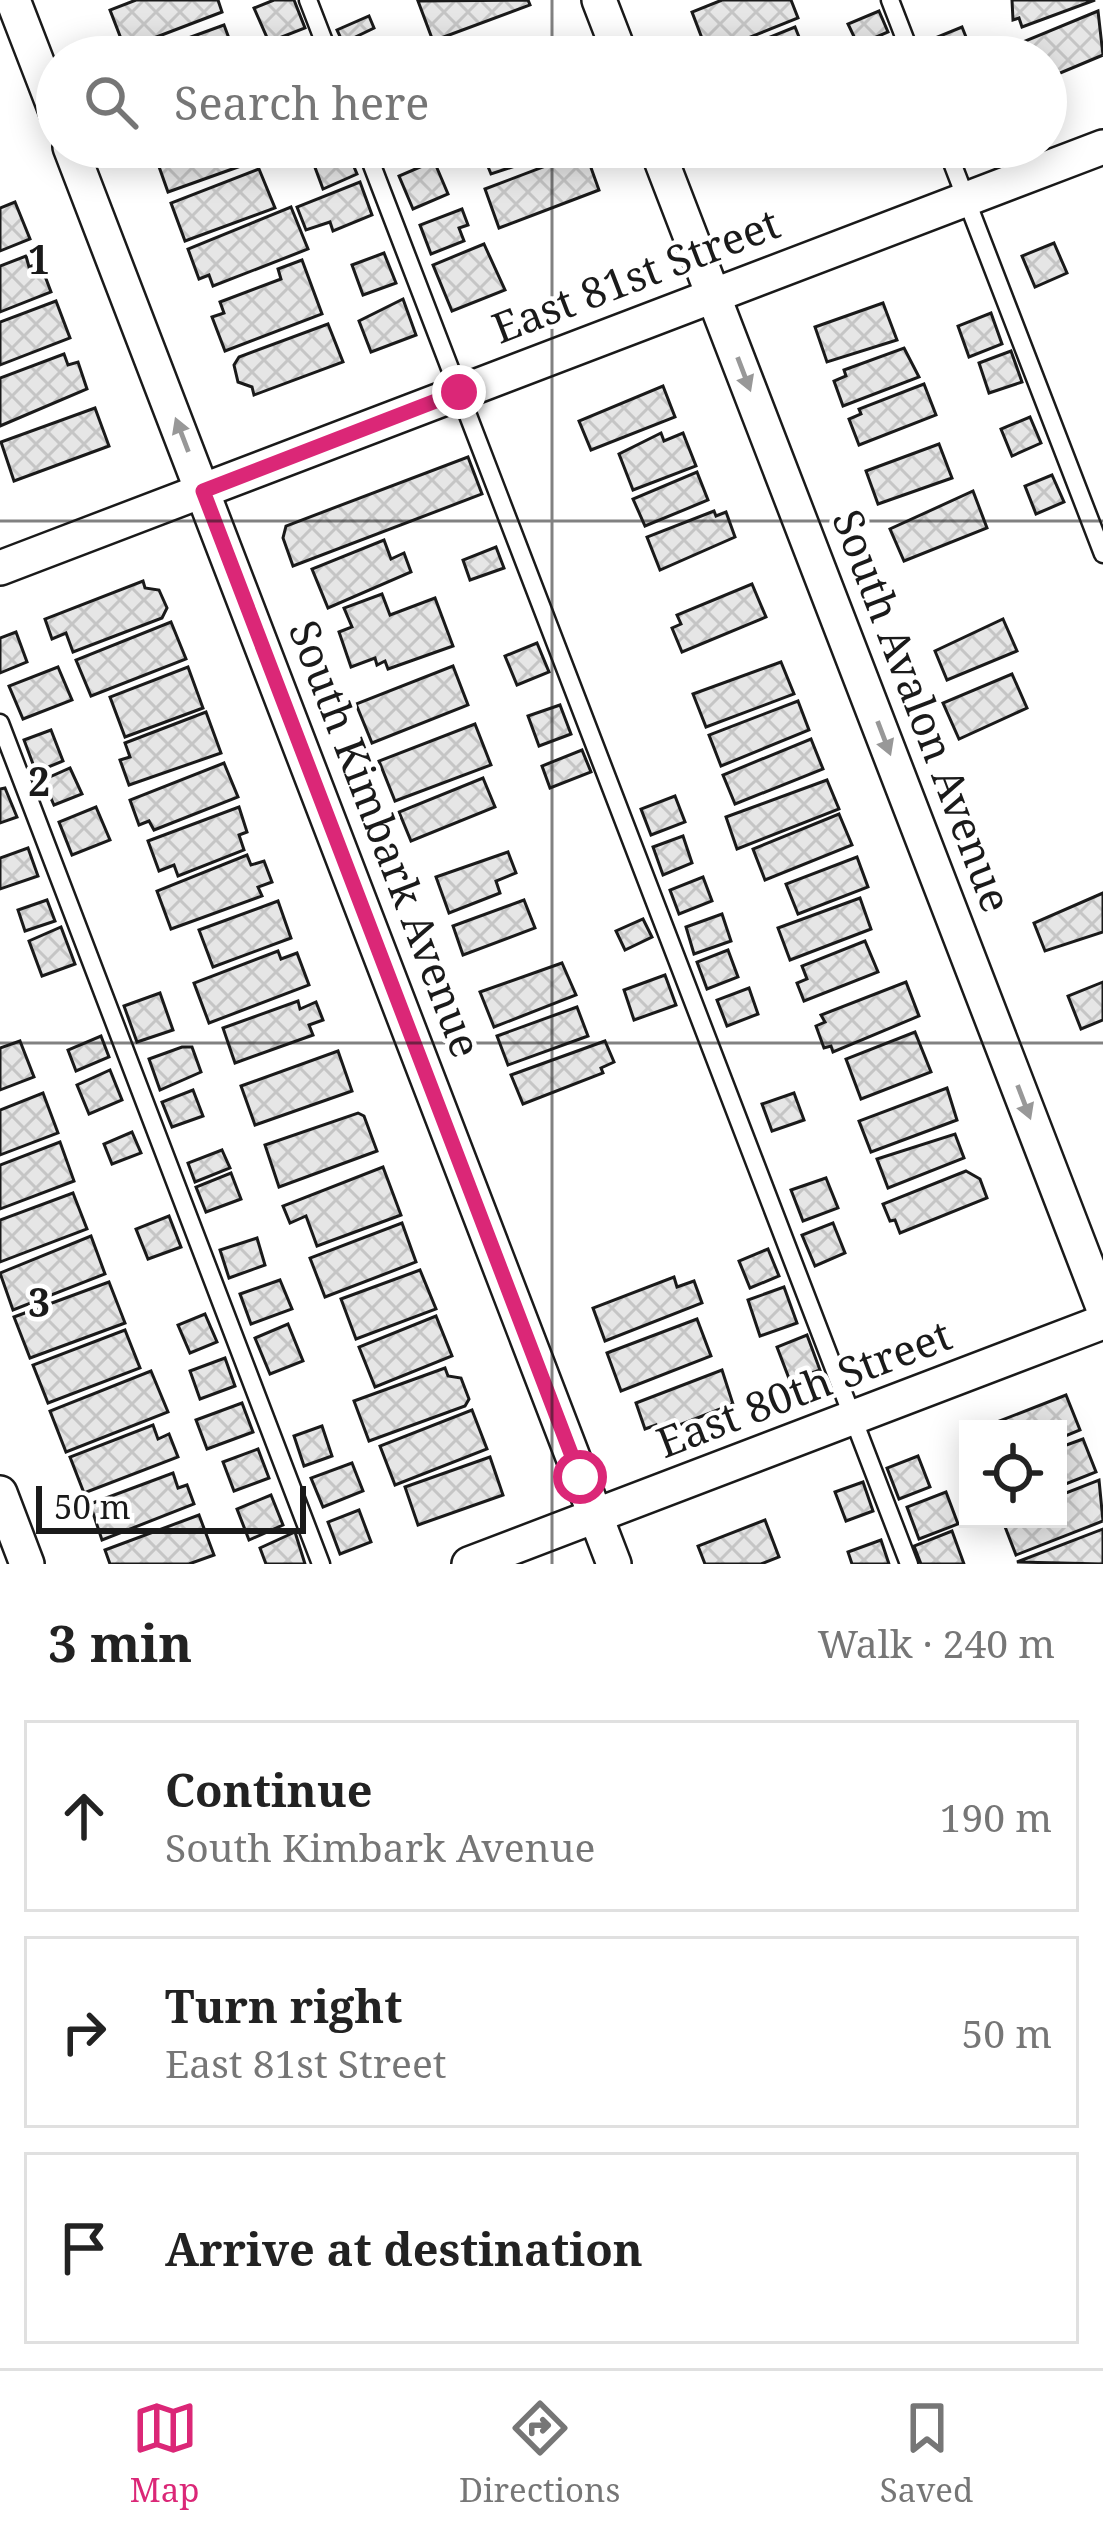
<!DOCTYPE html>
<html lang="en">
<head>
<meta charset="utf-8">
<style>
	body { margin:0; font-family:"Noto Serif",serif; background:#f2f2f2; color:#222 }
	.controls { position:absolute; right:36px; bottom:36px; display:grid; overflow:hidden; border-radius:0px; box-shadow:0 6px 30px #0003 }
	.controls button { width:108px; height:108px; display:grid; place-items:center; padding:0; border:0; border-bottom:3px solid #e0e0e0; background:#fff; color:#222; font:60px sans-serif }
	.scale { position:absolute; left:36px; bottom:30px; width:270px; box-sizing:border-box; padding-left:12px; border:6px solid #1a1a1a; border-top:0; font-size:33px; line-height:42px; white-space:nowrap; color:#1a1a1a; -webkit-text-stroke:9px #fff; paint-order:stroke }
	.stop { position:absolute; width:36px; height:36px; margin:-27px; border:9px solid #db2777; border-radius:50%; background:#fff }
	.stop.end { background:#db2777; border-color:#fff; box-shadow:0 3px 12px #0008 }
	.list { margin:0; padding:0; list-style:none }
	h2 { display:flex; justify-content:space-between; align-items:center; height:156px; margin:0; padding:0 48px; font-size:51px }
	h2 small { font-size:39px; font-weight:400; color:#767676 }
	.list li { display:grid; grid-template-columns:78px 1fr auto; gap:36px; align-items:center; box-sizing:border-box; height:192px; margin:0 24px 24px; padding:0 24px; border:3px solid #e0e0e0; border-radius:0px }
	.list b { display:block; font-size:45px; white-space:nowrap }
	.list p { margin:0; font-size:39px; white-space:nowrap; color:#767676 }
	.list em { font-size:39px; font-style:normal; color:#767676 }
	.icon { flex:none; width:66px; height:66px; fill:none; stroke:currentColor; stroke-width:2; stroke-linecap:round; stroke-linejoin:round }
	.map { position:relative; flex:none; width:1103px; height:1564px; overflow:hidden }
	.search { position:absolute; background:#fff; box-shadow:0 6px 30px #0003; left:36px; right:36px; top:36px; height:132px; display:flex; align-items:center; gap:30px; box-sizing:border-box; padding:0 42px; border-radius:66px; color:#767676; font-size:45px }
	.sheet { height:804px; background:#fff }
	nav { display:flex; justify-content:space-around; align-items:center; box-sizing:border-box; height:168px; border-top:3px solid #e0e0e0; background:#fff; font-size:33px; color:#767676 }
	nav a { display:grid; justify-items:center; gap:6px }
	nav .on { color:#db2777 }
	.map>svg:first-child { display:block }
	.building { fill:url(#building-cross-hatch); stroke:#1a1a1a; stroke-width:3 }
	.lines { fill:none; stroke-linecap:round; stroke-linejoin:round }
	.service-casing { stroke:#1a1a1a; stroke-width:21 }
	.minor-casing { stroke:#1a1a1a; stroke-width:38 }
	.service { stroke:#fff; stroke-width:16 }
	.minor { stroke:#fff; stroke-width:33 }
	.oneway { fill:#989898 }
	.route { stroke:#db2777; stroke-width:15 }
	.grid { fill:none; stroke:#1a1a1a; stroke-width:3; stroke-opacity:0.55 }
	.labels { text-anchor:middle; stroke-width:9; stroke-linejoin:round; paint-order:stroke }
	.street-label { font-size:42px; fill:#1a1a1a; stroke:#fff }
	.grid-label { font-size:39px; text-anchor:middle; font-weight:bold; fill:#1a1a1a; stroke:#fff; stroke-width:9; stroke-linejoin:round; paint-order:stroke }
</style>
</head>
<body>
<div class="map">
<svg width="1103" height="1564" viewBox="0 0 1103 1564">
	<defs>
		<pattern id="building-cross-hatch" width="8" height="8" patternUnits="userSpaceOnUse" patternTransform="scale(3)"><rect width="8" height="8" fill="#e6e6e6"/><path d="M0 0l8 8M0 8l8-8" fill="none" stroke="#c5c5c5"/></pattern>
	</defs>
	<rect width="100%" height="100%" fill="#fff"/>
	<!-- building -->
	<g class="building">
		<path d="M136,0H218L222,12L125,49L110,10Z"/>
		<path d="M274,0H294L305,28L269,42L254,8Z"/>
		<path d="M528,0L530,5L433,41L418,1Z"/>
		<path d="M722,0H791L798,18L708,54L692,12Z"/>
		<path d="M1012,0H1095L1022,27L1019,18L1013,20Z"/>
		<path d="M879,11L888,32L858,45L848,24Z"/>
		<path d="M1098,11L1103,55L1046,79V57H1015L1011,47Z"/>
		<path d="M369,16L374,28L343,43L337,30Z"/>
		<path d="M224,25L236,57H136Z"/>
		<path d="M795,27L807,57H721Z"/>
		<path d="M962,27L970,47L937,57L930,40Z"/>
		<path d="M188,147H231L238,167L168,192L157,161Z"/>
		<path d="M480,147H572L491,174Z"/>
		<path d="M346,148L357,174L323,189L313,162Z"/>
		<path d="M585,151L599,190L499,228L485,189Z"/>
		<path d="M434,161L448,194L413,209L399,176Z"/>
		<path d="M259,169L275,208L185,241L171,203Z"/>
		<path d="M360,182L372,215L333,231L330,222L306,230L297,207Z"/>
		<path d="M15,202L30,239L0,251V208Z"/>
		<path d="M291,207L308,249L213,286L209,275L199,279L188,249Z"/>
		<path d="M462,209L468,225L459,228L464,241L431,254L420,225Z"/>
		<path d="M1054,243L1067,273L1035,287L1022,256Z"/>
		<path d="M484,244L505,290L452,311L433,265Z"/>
		<path d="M384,253L396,283L363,295L352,265Z"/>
		<path d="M26,256L29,267L40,263L51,292L0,312V266Z"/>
		<path d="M302,260L322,314L225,351L212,317L224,313L220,302L281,279L278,269Z"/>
		<path d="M403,299L416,335L371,352L359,321Z"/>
		<path d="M56,301L70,338L0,365V322Z"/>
		<path d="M883,303L897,340L827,362L815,327Z"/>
		<path d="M991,313L1002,344L969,357L958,326Z"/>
		<path d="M328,324L343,362L254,395L252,387L238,382L234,365L239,357Z"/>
		<path d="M904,348L919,377L843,406L834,381L846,376L844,370Z"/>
		<path d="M1011,351L1022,382L989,393L979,363Z"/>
		<path d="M64,354L68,365L78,362L87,389L0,426V378Z"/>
		<path d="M924,384L936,415L859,445L849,419L861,414L859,409Z"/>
		<path d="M663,386L675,417L591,450L579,421Z"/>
		<path d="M95,408L109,446L14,481L1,442Z"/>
		<path d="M1030,417L1041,443L1012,456L1001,429Z"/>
		<path d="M661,433L664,441L683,433L696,466L633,490L619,454Z"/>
		<path d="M939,444L952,478L878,504L866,471Z"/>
		<path d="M468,457L482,494L293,566L283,538L286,526Z"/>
		<path d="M697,472L708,500L645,526L633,499Z"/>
		<path d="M1052,475L1064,502L1036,514L1025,486Z"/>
		<path d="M973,491L987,528L904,561L890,529Z"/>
		<path d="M714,511L716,516L726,512L735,537L660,570L647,537Z"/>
		<path d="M384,540L391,559L404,553L411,572L328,608L312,569Z"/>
		<path d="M496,547L504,568L470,580L463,560Z"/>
		<path d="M143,581L145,588L159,590L167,608L162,618L73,652L66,633L52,639L45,619Z"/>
		<path d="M752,584L766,617L682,652L672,628L681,624L677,615Z"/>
		<path d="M382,594L390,615L435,598L453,646L388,669L385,661L377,665L375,658L351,667L339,632L352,627L344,608Z"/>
		<path d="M1003,619L1017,651L947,680L935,651Z"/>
		<path d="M171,622L186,659L91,696L76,660Z"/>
		<path d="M16,632L27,662L0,673V638Z"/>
		<path d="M537,643L549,672L517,685L505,656Z"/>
		<path d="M781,662L794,694L706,727L693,694Z"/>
		<path d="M453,666L468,705L372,743L356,704Z"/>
		<path d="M58,667L72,700L23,719L9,686Z"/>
		<path d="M188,667L203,708L125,737L110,697Z"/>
		<path d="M1012,674L1027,708L959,739L943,703Z"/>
		<path d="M798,701L809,730L721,766L709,735Z"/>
		<path d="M560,705L571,734L539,746L528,716Z"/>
		<path d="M206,712L221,753L129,785L120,760L130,757L125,743Z"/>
		<path d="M475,724L491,765L395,801L379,761Z"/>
		<path d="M51,730L63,761L36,772L24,740Z"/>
		<path d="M811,739L823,769L735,804L723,775Z"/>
		<path d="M582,750L591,772L550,788L542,766Z"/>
		<path d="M224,763L238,797L154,830L149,821L139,825L130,800Z"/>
		<path d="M70,768L82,794L54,805L43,780Z"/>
		<path d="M483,778L495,807L411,841L399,812Z"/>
		<path d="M827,780L839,809L737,849L726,817Z"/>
		<path d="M5,788L17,817L0,823V789Z"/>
		<path d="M675,796L685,822L651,835L641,809Z"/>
		<path d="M96,807L110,840L72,855L59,822Z"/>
		<path d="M239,807L247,832L239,835L244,850L178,876L174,865L159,871L148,841Z"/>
		<path d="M839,814L852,845L765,880L753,849Z"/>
		<path d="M683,836L692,863L663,875L653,847Z"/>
		<path d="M28,848L38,876L0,889V858Z"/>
		<path d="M508,852L516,873L496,881L500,893L449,913L436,877Z"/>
		<path d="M247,855L251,865L264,861L272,882L258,887L262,896L171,929L157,891Z"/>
		<path d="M857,857L868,887L798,914L786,884Z"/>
		<path d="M703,877L712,901L679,914L670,890Z"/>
		<path d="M1103,893V932L1045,951L1034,923Z"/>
		<path d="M860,898L871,929L790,960L778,928Z"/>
		<path d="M47,900L55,921L25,931L18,910Z"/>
		<path d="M524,900L535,928L463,955L453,926Z"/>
		<path d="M278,901L291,938L213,967L199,930Z"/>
		<path d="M722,914L731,941L694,954L686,927Z"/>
		<path d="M643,919L652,937L625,950L616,931Z"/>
		<path d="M61,927L75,964L42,976L29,941Z"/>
		<path d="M865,941L878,972L804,1001L797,983L807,979L802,966Z"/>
		<path d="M728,950L738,977L707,989L697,962Z"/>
		<path d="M278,951L281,959L297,953L309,985L209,1023L194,983Z"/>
		<path d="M562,963L576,995L494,1027L480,992Z"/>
		<path d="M665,975L676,1005L634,1020L624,990Z"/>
		<path d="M906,982L919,1016L833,1052L831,1046L824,1048L816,1026L825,1022L821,1015Z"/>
		<path d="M1103,982V1020L1081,1029L1068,996Z"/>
		<path d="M749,988L758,1014L727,1026L717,1000Z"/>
		<path d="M160,993L173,1030L137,1042L124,1006Z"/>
		<path d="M298,1001L300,1009L316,1002L323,1020L309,1025L313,1035L235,1063L223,1028Z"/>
		<path d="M577,1007L588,1036L508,1065L497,1036Z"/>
		<path d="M915,1032L931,1072L861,1099L846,1059Z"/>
		<path d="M101,1036L109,1057L76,1071L68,1050Z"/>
		<path d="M20,1041L34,1077L0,1090V1048Z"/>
		<path d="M605,1041L614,1062L601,1068L603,1073L523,1104L511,1075Z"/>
		<path d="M182,1047H192L201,1072L160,1090L149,1059Z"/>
		<path d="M338,1051L352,1091L255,1125L241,1086Z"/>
		<path d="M110,1070L122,1100L89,1114L77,1085Z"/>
		<path d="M947,1088L957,1120L871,1152L859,1121Z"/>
		<path d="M193,1090L203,1116L172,1127L162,1102Z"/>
		<path d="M43,1093L58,1133L0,1155V1110Z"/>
		<path d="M794,1093L804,1120L772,1131L762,1104Z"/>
		<path d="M358,1113L364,1116L377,1151L279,1187L265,1145Z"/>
		<path d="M132,1132L141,1153L112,1164L104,1144Z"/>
		<path d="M955,1134L964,1158L888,1188L877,1159Z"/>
		<path d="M60,1142L74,1181L0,1209V1165Z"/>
		<path d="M222,1150L230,1168L195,1182L188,1163Z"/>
		<path d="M383,1167L401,1215L317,1246L306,1216L290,1223L283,1206Z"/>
		<path d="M966,1171L980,1179L987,1198L900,1233L895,1220L890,1221L883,1204Z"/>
		<path d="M231,1173L241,1199L206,1212L196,1187Z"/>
		<path d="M826,1178L838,1208L803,1221L791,1190Z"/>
		<path d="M73,1193L87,1229L0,1262V1220Z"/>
		<path d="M169,1216L181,1247L148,1259L136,1229Z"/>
		<path d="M402,1223L416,1262L325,1297L310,1258Z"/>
		<path d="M833,1223L845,1253L815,1266L802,1235Z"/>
		<path d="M91,1236L105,1274L13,1310L0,1273Z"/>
		<path d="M257,1238L265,1265L229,1278L220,1250Z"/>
		<path d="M768,1249L779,1276L750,1288L739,1261Z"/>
		<path d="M420,1270L436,1309L356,1339L341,1299Z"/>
		<path d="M674,1277L677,1287L694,1281L702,1303L605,1341L593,1308Z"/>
		<path d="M280,1280L292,1309L251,1324L240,1294Z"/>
		<path d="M109,1282L125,1323L30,1358L14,1317Z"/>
		<path d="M784,1287L797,1323L760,1336L748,1300Z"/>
		<path d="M205,1314L217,1342L190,1353L178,1325Z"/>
		<path d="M436,1316L452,1356L375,1387L359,1347Z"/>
		<path d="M697,1319L711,1356L621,1391L607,1353Z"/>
		<path d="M288,1324L303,1361L270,1374L255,1338Z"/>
		<path d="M125,1330L140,1368L48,1403L33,1365Z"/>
		<path d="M807,1335L820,1370L790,1381L777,1347Z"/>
		<path d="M225,1358L235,1386L200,1399L190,1371Z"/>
		<path d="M445,1368L448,1376L461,1378L469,1399L465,1406L369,1441L354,1401Z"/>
		<path d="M722,1370L733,1404L659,1433L656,1425L645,1429L636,1403Z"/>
		<path d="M151,1371L168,1412L66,1452L50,1411Z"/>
		<path d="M1066,1395L1080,1430L1058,1439V1429H979Z"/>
		<path d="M242,1403L253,1432L207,1449L196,1420Z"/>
		<path d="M472,1410L487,1449L395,1485L380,1446Z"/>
		<path d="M153,1425L158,1439L169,1434L178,1457L84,1493L70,1457Z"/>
		<path d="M322,1426L332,1456L304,1466L294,1436Z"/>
		<path d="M1083,1439L1096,1472L1058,1487V1448Z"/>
		<path d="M258,1449L269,1478L234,1491L223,1462Z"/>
		<path d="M918,1456L930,1487L899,1499L887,1468Z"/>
		<path d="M490,1457L503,1495L418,1525L405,1487Z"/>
		<path d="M352,1463L363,1491L323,1507L311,1478Z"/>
		<path d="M173,1473L178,1488L187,1485L194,1504L102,1540L90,1504Z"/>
		<path d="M1099,1480L1103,1521L1016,1555L1002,1519H1058V1496Z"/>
		<path d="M863,1482L873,1511L846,1521L835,1492Z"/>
		<path d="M946,1492L958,1524L919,1539L907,1507Z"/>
		<path d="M271,1495L283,1525L249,1540L237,1509Z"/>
		<path d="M359,1510L371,1542L340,1554L328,1522Z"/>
		<path d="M199,1515L214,1555L189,1564H110L105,1550Z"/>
		<path d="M765,1520L779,1557L761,1564H705L698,1546Z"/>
		<path d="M1103,1529V1564L1017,1562Z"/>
		<path d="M952,1531L964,1564H921L914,1546Z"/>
		<path d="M295,1532L305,1564H266L260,1548Z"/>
		<path d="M881,1540L889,1564H852L848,1552Z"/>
	</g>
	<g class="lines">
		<!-- service casing -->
		<g class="service-casing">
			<g id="service">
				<path d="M308,0L330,57"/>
				<path d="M890,0L912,57"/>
				<path d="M365,147L909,1564"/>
				<path d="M946,147L1103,554"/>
				<path d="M0,723L321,1564"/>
			</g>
		</g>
		<!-- minor casing -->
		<g class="minor-casing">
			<g id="minor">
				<path d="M13,0L57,114"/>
				<path d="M599,0L621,57"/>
				<path d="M70,147L614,1564"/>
				<path d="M656,147L1103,1307"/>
				<path d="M0,568L1103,147"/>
				<path d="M0,1493L27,1564"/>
				<path d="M469,1564L1103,1322"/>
			</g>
		</g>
		<!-- service -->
		<use href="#service" class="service"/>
		<!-- minor -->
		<use href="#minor" class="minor"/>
	</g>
	<!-- one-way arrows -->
	<defs><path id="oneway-solid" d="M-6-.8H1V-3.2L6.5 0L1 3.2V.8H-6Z" transform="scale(3)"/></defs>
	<g class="oneway">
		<use href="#oneway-solid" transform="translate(744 374) rotate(69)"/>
		<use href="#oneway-solid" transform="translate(182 435) rotate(-111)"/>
		<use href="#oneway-solid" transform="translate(884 738) rotate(69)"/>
		<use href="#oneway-solid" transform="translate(1024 1102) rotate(69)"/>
	</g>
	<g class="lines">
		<!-- route -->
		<path class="route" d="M459,392L203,491L580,1477"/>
	</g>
	<!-- grid -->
	<path class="grid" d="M552,0V57M552,147V1564M0,521H1103M0,1043H1103"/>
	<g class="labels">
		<!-- street labels -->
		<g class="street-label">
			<text transform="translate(636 276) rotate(-21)" y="15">East 81st Street</text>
			<text transform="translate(922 711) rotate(69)" y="15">South Avalon Avenue</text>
			<text transform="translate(385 839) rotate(69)" y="15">South Kimbark Avenue</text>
			<text transform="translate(804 1389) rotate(-21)" y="15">East 80th Street</text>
		</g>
	</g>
	<g class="grid-label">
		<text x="39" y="274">1</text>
		<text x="39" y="796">2</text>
		<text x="39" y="1317">3</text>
	</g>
</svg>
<div class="controls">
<button><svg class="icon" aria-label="locate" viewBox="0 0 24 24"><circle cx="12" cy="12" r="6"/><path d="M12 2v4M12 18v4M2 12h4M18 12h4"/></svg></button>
</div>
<div class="scale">50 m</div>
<div class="stop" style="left:580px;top:1477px"></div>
<div class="stop end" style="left:459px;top:392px"></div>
<div class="search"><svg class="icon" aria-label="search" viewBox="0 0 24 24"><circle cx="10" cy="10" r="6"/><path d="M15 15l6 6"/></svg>Search here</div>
</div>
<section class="sheet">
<h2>3 min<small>Walk · 240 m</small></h2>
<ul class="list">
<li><svg class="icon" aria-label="ahead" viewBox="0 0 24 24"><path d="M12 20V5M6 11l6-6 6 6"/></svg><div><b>Continue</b><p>South Kimbark Avenue</p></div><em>190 m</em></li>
<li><svg class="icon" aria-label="right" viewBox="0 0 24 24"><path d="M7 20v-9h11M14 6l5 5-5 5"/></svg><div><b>Turn right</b><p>East 81st Street</p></div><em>50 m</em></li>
<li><svg class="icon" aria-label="arrive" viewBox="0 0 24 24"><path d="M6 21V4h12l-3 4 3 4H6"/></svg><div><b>Arrive at destination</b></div></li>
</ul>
</section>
<nav>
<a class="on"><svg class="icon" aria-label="map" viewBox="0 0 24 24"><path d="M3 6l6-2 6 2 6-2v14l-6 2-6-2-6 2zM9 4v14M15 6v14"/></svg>Map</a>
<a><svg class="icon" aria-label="directions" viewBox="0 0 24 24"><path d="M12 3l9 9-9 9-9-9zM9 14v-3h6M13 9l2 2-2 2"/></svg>Directions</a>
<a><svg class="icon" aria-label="saved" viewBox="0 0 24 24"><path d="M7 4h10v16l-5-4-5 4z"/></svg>Saved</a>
</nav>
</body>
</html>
